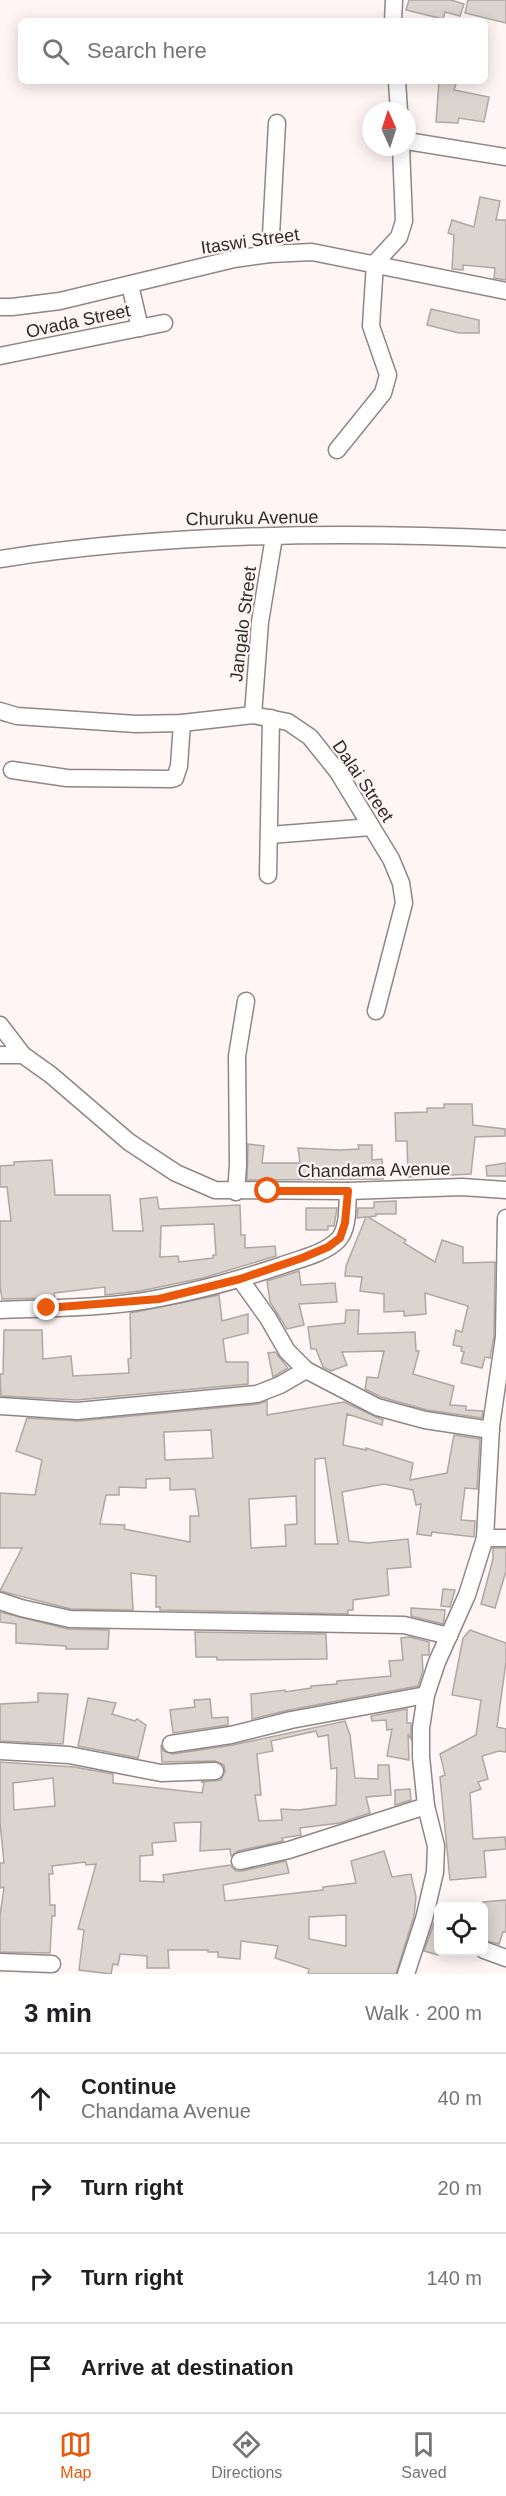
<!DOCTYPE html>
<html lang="en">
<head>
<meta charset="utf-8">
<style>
	body { margin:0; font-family:Arial,sans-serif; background:#f6f6f6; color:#202124 }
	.controls { position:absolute; right:18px; bottom:18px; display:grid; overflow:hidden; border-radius:9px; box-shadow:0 3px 15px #0003 }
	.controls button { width:54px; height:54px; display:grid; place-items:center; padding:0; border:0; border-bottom:2px solid #e0e0e0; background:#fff; color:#202124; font:30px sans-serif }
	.compass { position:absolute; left:362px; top:102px; width:54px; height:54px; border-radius:50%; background:#fff; box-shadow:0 3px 15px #0003; rotate:357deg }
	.stop { position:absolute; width:18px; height:18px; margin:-14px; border:4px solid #ea580c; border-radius:50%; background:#fff }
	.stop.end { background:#ea580c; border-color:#fff; box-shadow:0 2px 6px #0008 }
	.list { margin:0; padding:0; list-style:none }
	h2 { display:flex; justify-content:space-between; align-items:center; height:78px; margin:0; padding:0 24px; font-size:26px }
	h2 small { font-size:20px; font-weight:400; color:#757577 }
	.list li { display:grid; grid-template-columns:39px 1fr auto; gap:18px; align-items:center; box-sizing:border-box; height:90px; padding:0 24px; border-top:2px solid #e0e0e0 }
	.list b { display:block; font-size:22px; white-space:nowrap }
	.list p { margin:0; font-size:20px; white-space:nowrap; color:#757577 }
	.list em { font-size:20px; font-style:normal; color:#757577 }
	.icon { flex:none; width:33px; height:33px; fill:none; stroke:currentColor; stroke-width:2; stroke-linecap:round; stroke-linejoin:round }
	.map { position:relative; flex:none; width:506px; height:1974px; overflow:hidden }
	.search { position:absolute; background:#fff; box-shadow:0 3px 15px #0003; left:18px; right:18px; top:18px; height:66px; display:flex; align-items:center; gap:15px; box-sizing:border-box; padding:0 21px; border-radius:9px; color:#757577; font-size:22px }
	.sheet { height:438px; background:#fff }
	nav { display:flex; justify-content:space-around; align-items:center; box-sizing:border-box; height:84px; border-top:2px solid #e0e0e0; background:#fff; font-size:16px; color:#757577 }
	nav a { display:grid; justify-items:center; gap:3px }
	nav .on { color:#ea580c }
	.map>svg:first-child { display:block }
	.building { fill:#dcd4cf; stroke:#aea7a2; stroke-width:1.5; fill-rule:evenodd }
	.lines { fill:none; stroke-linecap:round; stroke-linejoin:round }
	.minor-casing { stroke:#8f8685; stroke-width:19 }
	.minor { stroke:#fff; stroke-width:16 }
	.route { stroke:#ea580c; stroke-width:8 }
	.labels { text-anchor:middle; stroke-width:4.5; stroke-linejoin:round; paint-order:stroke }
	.street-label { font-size:18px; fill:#2f2b2b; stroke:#fef5f4 }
</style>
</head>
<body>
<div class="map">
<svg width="506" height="1974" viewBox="0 0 506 1974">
	<rect width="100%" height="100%" fill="#fef5f4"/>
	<!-- building -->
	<g class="building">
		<path d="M409,0H451L464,4L460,16L445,12L443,19L406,10Z"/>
		<path d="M468,0H506V23L465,13Z"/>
		<path d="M439,81H457L454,90L489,97L484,122L459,118L458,123L436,122Z"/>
		<path d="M480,197L500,201L496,220H506V280L494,278L495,268L463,265V270L452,269L454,235L448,233L452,220L474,227Z"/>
		<path d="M431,309L479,320V333H459L427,325Z"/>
		<path d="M444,1104H472L473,1125L505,1129V1136L475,1137L471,1174L408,1177L407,1141H396L395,1113L427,1112V1108H444Z"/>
		<path d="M248,1144L264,1146L262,1163H300L298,1148L340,1150L359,1149L358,1145H372V1160L382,1159L383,1179L247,1180Z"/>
		<path d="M52,1160L55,1195H110L113,1231H143L140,1199L157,1197L159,1209L240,1205L241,1235H245V1248L275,1246L276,1256L203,1278L140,1291L105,1295V1287L54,1293L55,1298L2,1299L0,1286V1221H11L7,1187H0V1166L14,1165V1162ZM214,1224L216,1255H213V1258L179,1262L178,1256L160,1257L161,1226Z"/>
		<path d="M506,1163V1176H487L486,1166Z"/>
		<path d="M396,1201V1214H376V1216L368,1217L406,1240L404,1243L435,1262L442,1240L463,1247V1263L495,1262L494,1336L490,1358L485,1357L482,1368L461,1363L464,1352L461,1351L462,1347L453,1345L456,1330L462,1332L468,1306L425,1293L426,1314L404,1316V1311L384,1312V1294L360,1291L362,1277L345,1276L346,1266L366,1217L357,1218L358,1208H374V1202Z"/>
		<path d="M306,1208H337L334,1226H328V1230H306Z"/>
		<path d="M299,1271L301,1285L335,1283L337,1302L299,1304L304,1325L287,1329L270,1302L267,1281Z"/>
		<path d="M219,1295L222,1321L248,1314V1333L223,1339L226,1362H248V1384L77,1400L1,1396L0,1374H3L4,1330H42L43,1359L71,1356L73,1376L129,1373L128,1359L131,1358L130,1313Z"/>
		<path d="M346,1310H359L358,1334L415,1332L416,1351H419L413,1374L454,1386L450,1405L466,1406V1410L483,1411L482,1418L427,1410L381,1397L365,1389L367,1377L378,1378L384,1351L342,1352L347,1365L331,1371L323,1367L316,1349H311L308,1327L345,1323Z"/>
		<path d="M275,1352L288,1368L273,1377L268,1353Z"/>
		<path d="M267,1401V1415L344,1402L383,1420L382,1425L347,1414L343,1445L366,1450V1448L413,1463L410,1480L447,1473L454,1435L480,1439L477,1489L465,1488L461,1520L475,1521L474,1537L432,1532L431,1536L417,1534L421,1504L416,1505L413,1490L384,1484L342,1492L349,1541L368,1543L408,1539L411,1567L387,1569L389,1595L353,1600V1610H348V1614L160,1610V1607H156V1576L131,1573L133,1610L71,1609L0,1591L22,1548H0V1493L35,1495L42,1460L16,1451L27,1418L78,1421L258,1404ZM211,1430L213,1458L165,1460L164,1432ZM325,1458L338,1544H315V1459ZM170,1478V1490L195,1489L199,1516H190V1542L124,1529L125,1525L100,1524L106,1495H119V1487L146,1488V1479ZM296,1496L297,1524L285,1525L286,1546L251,1548L249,1499Z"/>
		<path d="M493,1548H506V1571L495,1608L481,1604L493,1559Z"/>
		<path d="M443,1589L455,1590L450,1607L441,1606Z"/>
		<path d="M411,1608L445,1610L444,1620L443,1624L411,1616Z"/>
		<path d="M0,1612L68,1629L109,1630L108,1649H66V1646L16,1643V1624L0,1622Z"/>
		<path d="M470,1630L506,1643V1662L497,1727L506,1729V1752L499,1751L482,1756L488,1779L478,1782L481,1789L470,1793L473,1839L505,1837L506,1849L484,1851L486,1877L450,1880L440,1777L445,1775L440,1754L476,1735L481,1700L452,1695L463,1638Z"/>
		<path d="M195,1632L326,1634L327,1659L217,1660V1657H196Z"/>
		<path d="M410,1637L429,1642V1655H422L423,1671L418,1686L289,1710L252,1719L251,1694L285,1690V1692L311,1688V1686L337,1684V1681L391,1676L389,1661L403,1660L401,1638Z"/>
		<path d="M38,1693L68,1694L63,1744L0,1741V1704L38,1702Z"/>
		<path d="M88,1698L116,1703L112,1714L135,1721L137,1719L146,1725L138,1758L78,1746Z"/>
		<path d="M210,1699L212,1718L228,1717V1725L173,1733L170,1710L195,1707L194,1700Z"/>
		<path d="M407,1709V1723H411V1739L408,1734L409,1760L387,1756L392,1729L387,1730L386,1720L372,1721L371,1716Z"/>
		<path d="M345,1721L350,1735L355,1778L378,1779V1765H389L391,1795L366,1797L370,1813L340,1823L300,1828L301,1835L282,1838L283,1841L238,1851L231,1856L230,1849L200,1851L201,1822L174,1823L176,1841L152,1843L153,1855L140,1856V1881L164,1882L163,1875L230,1865L236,1871H242L286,1861L289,1873L223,1885L225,1901L323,1890V1887L356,1883L351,1861L384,1851L392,1877L411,1874L416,1897L414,1916L396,1974H308L309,1969L275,1958L278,1946L241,1941L240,1959L218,1957V1952H208V1950H168L169,1968H147V1956L120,1954L118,1965L113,1964L111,1974L79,1970L84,1930L78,1929L96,1864L86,1865L85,1862L52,1866L53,1874H49L50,1905H55V1916H52L50,1953L0,1952V1916L4,1887L0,1888V1863H4L0,1822V1762L74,1767L113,1774V1783L202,1793L204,1783L201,1782L221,1780L225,1771L224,1765L215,1761L162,1762L161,1745L163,1751L173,1754L233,1745ZM316,1731L318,1737L328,1735L331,1769L337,1768L336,1805L299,1810L281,1809L282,1820L259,1821L255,1795H261L257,1754L273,1751L271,1741ZM53,1778L55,1806L14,1810L13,1783ZM346,1915V1946L309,1939V1917Z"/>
		<path d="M410,1789L411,1800L395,1805V1790Z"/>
		<path d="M506,1900V1932H503L499,1944L483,1940V1902Z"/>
		<path d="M434,1923L438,1924V1955L424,1951Z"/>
	</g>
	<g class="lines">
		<!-- minor casing -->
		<g class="minor-casing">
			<g id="minor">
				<path d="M393,21L394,0"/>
				<path d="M397,81L399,111"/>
				<path d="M407,141L506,157"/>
				<path d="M270,254L277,123"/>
				<path d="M130,285L140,328"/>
				<path d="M0,307H12L60,301L234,259L270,254L312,252L506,291"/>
				<path d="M0,356L164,323"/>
				<path d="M337,450L383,393L388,375L371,326L375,263L399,237L404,221L401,147"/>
				<path d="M0,559C166,533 338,531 506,539"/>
				<path d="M0,711L17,716L136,724L182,723L253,715L288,722L310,737L338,772L391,859L401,883L404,903L376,1011"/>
				<path d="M253,715L260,622L274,537"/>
				<path d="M12,770L67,778L171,779L175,778L179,766L182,723"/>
				<path d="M270,835L371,827"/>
				<path d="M268,875L271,718"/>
				<path d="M0,1025L23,1055"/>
				<path d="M0,1055H23L51,1075L129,1142L176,1173L215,1190L348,1191L462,1187L506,1190"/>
				<path d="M236,1192L238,1165L237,1056L246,1001"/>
				<path d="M240,1279L268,1318L287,1351L306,1370L377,1407L425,1420L491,1430"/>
				<path d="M0,1310C50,1308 112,1308 160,1298C201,1290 241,1279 280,1266C299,1259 324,1254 338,1240C349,1229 347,1205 348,1191"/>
				<path d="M0,1406L77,1411L257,1394L280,1385L306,1370"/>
				<path d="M485,1538H506"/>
				<path d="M0,1601L21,1608L70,1619L404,1625L449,1636"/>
				<path d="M171,1744L231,1735L291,1720L426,1695"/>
				<path d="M0,1751L69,1755L161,1773L215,1771"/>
				<path d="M240,1861L289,1850L426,1806"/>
				<path d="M484,1950L506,1958"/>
				<path d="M0,1962L52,1964"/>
				<path d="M406,1974L424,1919L435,1872L436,1846L426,1806L421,1757V1728L426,1695L437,1662L467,1595L485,1538L491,1426L504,1337L506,1218"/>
			</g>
		</g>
		<!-- minor -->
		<use href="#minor" class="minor"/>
	</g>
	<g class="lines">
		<!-- route -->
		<path class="route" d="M47,1308L159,1299L240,1279L302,1258L328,1247L340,1238L345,1223L348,1191H268"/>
	</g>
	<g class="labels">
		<!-- street labels -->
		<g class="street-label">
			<text transform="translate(250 241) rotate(-8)" y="6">Itaswi Street</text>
			<text transform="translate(78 321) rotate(-12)" y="6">Ovada Street</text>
			<text transform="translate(252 518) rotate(-1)" y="6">Churuku Avenue</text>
			<text transform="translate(243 624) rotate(-83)" y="6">Jangalo Street</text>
			<text transform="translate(363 781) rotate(56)" y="6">Dalai Street</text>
			<text transform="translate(374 1170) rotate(-1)" y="6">Chandama Avenue</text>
		</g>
	</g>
</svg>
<div class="controls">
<button><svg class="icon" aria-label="locate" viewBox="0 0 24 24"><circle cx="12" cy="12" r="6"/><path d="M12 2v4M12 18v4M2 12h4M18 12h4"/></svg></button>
</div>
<svg class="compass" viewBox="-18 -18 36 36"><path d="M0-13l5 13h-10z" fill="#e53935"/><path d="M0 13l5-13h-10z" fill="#757577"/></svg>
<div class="stop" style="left:268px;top:1191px"></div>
<div class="stop end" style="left:47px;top:1308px"></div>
<div class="search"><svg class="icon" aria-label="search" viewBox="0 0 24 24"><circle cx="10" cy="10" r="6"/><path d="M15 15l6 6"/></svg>Search here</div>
</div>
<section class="sheet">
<h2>3 min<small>Walk · 200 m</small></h2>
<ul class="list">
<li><svg class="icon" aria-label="ahead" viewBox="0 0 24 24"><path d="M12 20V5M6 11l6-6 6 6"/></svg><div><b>Continue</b><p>Chandama Avenue</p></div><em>40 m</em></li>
<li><svg class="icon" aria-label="right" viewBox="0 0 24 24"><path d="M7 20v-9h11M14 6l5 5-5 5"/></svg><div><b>Turn right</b></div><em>20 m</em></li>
<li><svg class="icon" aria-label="right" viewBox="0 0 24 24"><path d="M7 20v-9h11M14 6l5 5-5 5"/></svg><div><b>Turn right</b></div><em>140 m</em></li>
<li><svg class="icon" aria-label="arrive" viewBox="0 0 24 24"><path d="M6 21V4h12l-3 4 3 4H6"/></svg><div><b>Arrive at destination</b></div></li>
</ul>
</section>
<nav>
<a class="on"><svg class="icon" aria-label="map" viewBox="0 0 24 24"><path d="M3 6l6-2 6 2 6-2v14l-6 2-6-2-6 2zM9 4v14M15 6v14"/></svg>Map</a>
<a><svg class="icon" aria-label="directions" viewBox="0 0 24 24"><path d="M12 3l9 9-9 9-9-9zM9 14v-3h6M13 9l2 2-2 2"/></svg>Directions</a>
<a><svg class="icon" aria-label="saved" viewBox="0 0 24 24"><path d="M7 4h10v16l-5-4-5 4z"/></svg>Saved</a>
</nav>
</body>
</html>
